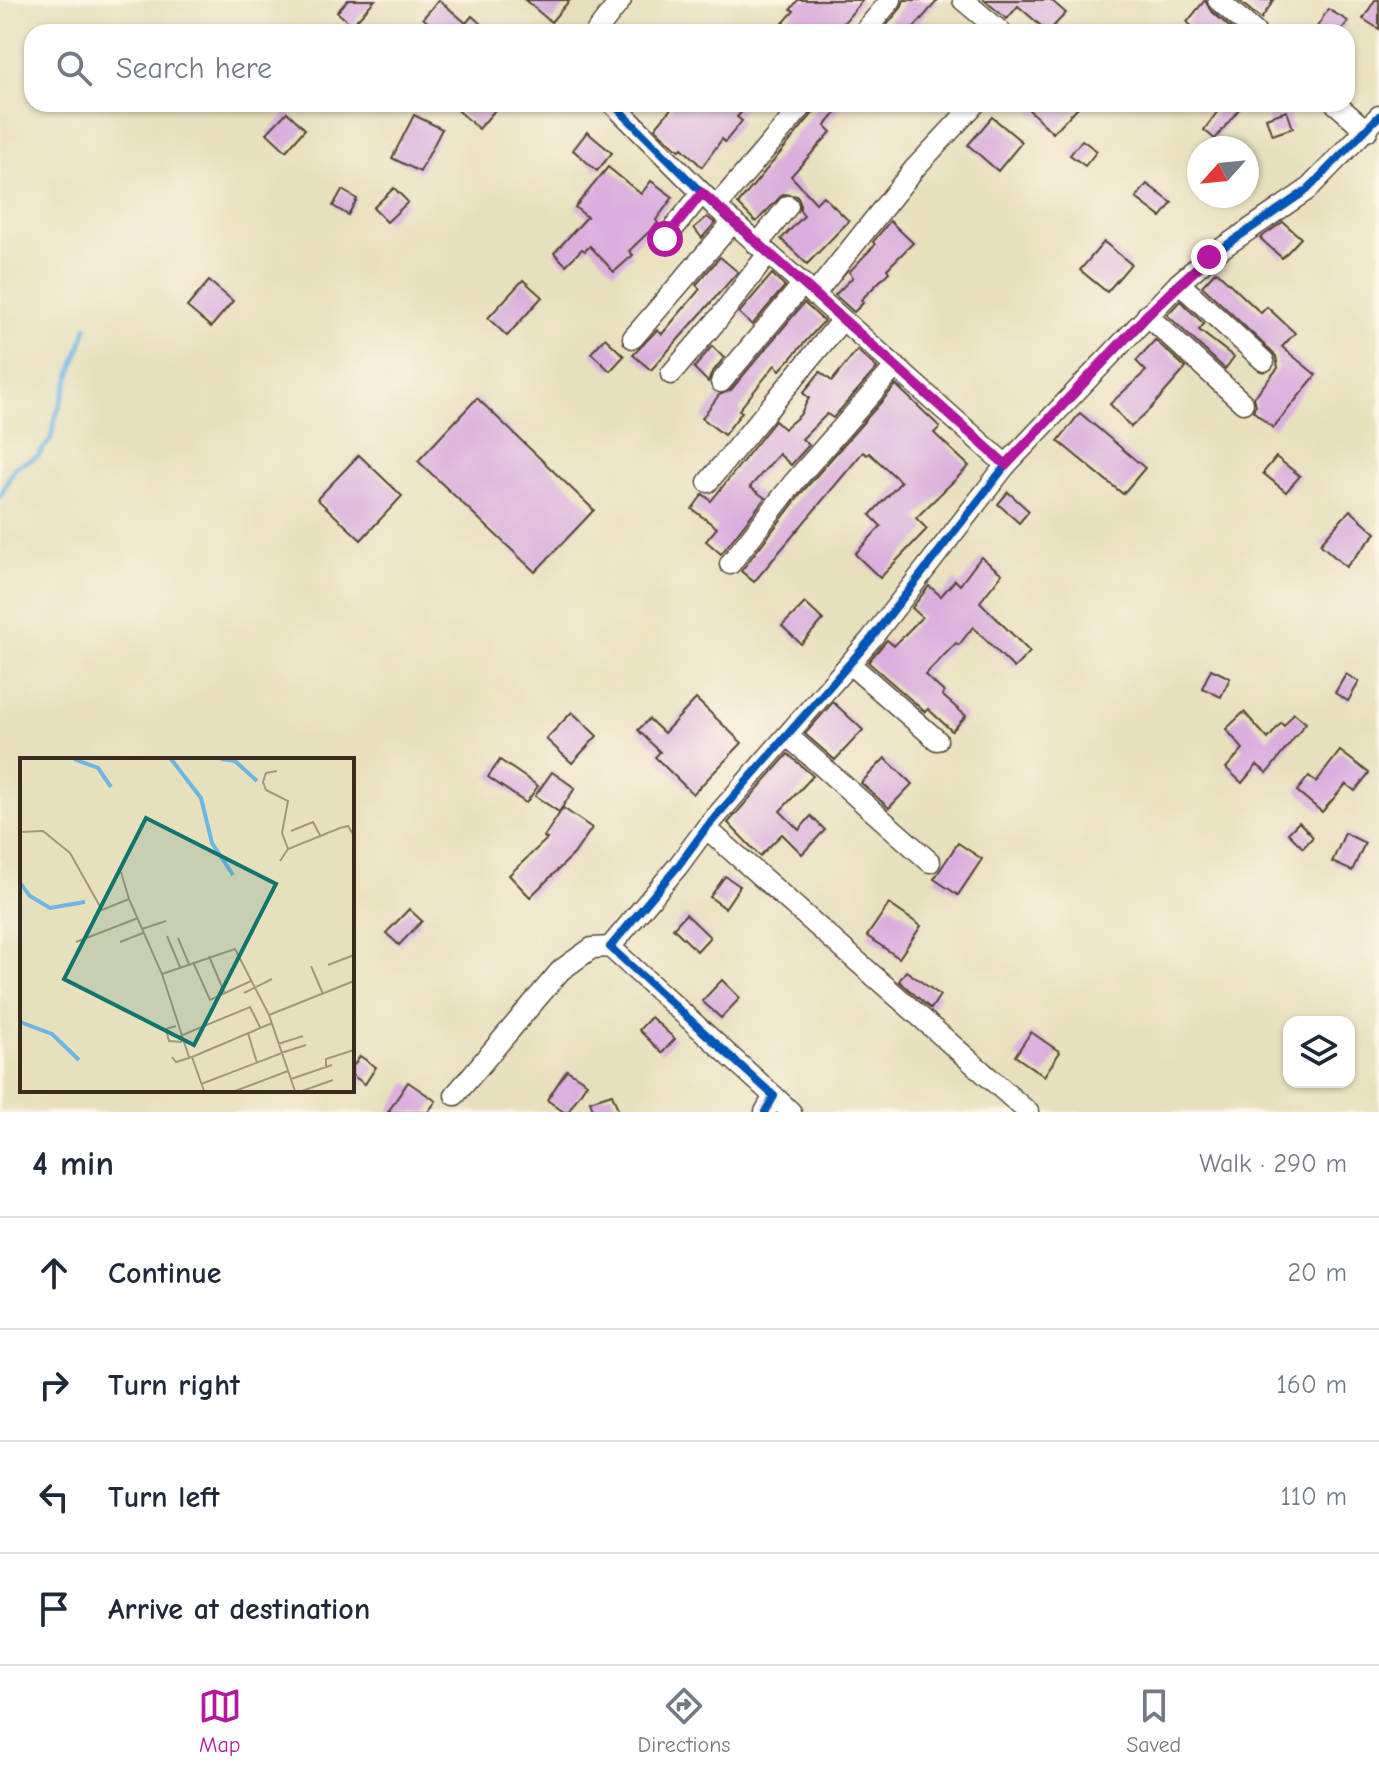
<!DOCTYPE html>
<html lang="en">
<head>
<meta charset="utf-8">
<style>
	body { margin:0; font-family:"Comic Neue",sans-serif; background:#f6f6f7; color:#1f2937 }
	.controls { position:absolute; right:24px; bottom:24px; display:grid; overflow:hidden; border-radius:16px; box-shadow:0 2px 6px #0004 }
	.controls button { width:72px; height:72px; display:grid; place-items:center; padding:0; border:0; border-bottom:2px solid #e0e1e3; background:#fff; color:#1f2937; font:40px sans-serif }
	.compass { position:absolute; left:1187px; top:136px; width:72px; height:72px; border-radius:50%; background:#fff; box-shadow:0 2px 6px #0004; rotate:243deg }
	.stop { position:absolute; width:24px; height:24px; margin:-18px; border:6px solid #b5179e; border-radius:50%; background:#fff }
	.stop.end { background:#b5179e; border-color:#fff; box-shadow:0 2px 8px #0008 }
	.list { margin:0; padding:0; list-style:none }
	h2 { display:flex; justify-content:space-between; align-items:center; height:104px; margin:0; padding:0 32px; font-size:34px }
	h2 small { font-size:26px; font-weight:400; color:#747a83 }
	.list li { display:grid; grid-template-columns:52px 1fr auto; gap:24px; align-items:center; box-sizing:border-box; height:112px; padding:0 32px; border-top:2px solid #e0e1e3 }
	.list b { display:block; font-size:30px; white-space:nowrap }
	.list em { font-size:26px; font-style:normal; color:#747a83 }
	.icon { flex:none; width:44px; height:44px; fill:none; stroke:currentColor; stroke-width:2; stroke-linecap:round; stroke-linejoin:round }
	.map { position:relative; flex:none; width:1379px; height:1112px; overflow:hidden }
	.search { position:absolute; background:#fff; box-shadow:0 2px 6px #0004; left:24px; right:24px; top:24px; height:88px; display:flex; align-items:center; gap:20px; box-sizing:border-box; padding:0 28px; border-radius:24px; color:#747a83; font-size:30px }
	.sheet { height:552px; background:#fff }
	nav { display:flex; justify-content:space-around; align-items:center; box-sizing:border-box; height:112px; border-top:2px solid #e0e1e3; background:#fff; font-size:22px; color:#747a83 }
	nav a { display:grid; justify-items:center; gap:4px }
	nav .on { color:#b5179e }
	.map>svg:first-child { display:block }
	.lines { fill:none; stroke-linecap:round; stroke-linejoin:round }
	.stream { stroke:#6cb6e5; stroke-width:5 }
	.building { fill:#daafde }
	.minor-casing { stroke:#554536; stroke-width:23 }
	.minor { stroke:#fff; stroke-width:20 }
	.cycleway-casing { stroke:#fcf5e5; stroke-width:13 }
	.cycleway { stroke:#0057b8; stroke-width:8 }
	.route { stroke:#b5179e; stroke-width:10 }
	.inset-river { fill:none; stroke:#6cb6e5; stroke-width:4 }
	.inset-road { fill:none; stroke:#a2977d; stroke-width:2 }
	.view { fill:#0f766e; fill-opacity:0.15; stroke:#0f766e; stroke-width:4 }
	.inset-edge { fill:none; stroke:#3b2a1e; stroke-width:4 }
</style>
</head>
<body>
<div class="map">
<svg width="1379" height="1112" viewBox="0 0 1379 1112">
	<rect width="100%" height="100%" fill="#fcf5e5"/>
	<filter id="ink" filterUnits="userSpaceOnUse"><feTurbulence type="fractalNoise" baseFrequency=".0125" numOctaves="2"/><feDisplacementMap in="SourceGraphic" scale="16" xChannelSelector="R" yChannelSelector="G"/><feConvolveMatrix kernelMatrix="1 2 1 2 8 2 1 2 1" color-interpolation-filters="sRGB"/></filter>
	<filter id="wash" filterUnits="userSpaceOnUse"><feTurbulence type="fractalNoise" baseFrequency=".006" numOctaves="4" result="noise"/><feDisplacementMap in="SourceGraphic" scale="32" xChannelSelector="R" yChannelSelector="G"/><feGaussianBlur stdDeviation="1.8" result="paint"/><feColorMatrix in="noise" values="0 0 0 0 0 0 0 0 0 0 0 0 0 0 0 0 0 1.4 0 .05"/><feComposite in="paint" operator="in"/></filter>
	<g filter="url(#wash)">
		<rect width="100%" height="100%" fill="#e7e0bc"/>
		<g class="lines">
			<!-- stream -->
			<path class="stream" d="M0,496L15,467L38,456L51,439L54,422L87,327"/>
		</g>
		<g id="blocks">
			<!-- building -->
			<g class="building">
				<path d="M348,0H375L352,25L337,12Z"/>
				<path d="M439,0L466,23L472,16L490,32H438L423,18Z"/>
				<path d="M525,0H570L551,22Z"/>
				<path d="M798,0H863L836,32H775L794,11L791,9Z"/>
				<path d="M904,0H938L910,32H881L901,8Z"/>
				<path d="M984,0H1051L1066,13L1048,32L1018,6L1007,19Z"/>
				<path d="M1205,0L1210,10L1235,32H1198L1187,22Z"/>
				<path d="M1238,0H1274L1261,19Z"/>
				<path d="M1375,0H1379V29L1363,19Z"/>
				<path d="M1328,9L1348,21L1341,32H1314Z"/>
				<path d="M451,104H488L495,110L479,129Z"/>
				<path d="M675,104H749L737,117L742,121L725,142L722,139L702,167L682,148L680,150L674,146L655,128Z"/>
				<path d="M817,104H844L825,126L831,132L791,176L816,203L823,196L849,221L807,264L781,239L804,216L800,211V202L797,196L783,194L756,222L738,204L814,112Z"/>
				<path d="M1023,104H1081L1053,133Z"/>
				<path d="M1223,104H1243L1215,139L1204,130Z"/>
				<path d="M1287,111L1293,128L1272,135L1266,118Z"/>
				<path d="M287,112L305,129L286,151L267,133Z"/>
				<path d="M414,115L442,129L420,172L392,158Z"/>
				<path d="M992,117L1022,142L998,171L968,145Z"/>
				<path d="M587,132L612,153L597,171L573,150Z"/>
				<path d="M1082,140L1097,151L1085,166L1070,155Z"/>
				<path d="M608,167L641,194L651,181L673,197L656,220L658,223L629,251L633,255L614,272L590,246L585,251L582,249L566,265L554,253L587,217L575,207Z"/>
				<path d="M1147,184L1172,203L1161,217L1136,198Z"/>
				<path d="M394,188L408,202L387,222L373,208Z"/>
				<path d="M342,190L357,199L348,215L333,206Z"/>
				<path d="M707,217L715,223L702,238L694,228Z"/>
				<path d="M890,221L913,243L887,269L889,272L861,300L863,303L854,312L835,295L853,277L849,272L875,245L873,242Z"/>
				<path d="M1283,222L1301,238L1282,258L1260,238Z"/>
				<path d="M1104,242L1131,264L1107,292L1080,270Z"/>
				<path d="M720,257L738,272L651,370L633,355L657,330L662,334L700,289L696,285Z"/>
				<path d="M1216,271L1261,313L1267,307L1295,333L1282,347L1316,375L1273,428L1253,411L1256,405L1254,397L1278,368L1276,356L1202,286Z"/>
				<path d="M772,274L785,286L752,325L739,313Z"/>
				<path d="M523,280L542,297L507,336L488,318Z"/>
				<path d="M209,281L233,301L211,327L187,307Z"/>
				<path d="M1180,301L1204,324L1199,330L1234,357L1225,369L1167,315Z"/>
				<path d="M804,303L824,321L780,370L775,365L739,410L742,412L724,435L702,418L719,395L731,390Z"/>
				<path d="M605,338L624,356L610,371L591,353Z"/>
				<path d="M1155,340L1186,368L1151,408L1131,427L1110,404L1146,371L1136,361Z"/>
				<path d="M712,346L724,358L711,374L708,382L694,368Z"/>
				<path d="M857,350L877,368L833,418L827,414L802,439L809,445L791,465L779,454L750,487L765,498L721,554L706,541L717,528L692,509L703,494L711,501L775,421L784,429L800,415L809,398L803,393L820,372L832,381Z"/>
				<path d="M896,385L940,427L934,433L969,466L916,518L927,529L880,578L855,554L881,526L870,515L901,482L869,453L867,455L863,452L754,582L741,571L804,490Z"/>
				<path d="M477,398L594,510L535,572L418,461Z"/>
				<path d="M1080,413L1145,468L1123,494L1058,441Z"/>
				<path d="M359,455L402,496L361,540L317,499Z"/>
				<path d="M1276,457L1300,476L1286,492L1263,473Z"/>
				<path d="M1008,492L1029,511L1019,523L998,504Z"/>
				<path d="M1350,510L1376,533L1346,567L1320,544Z"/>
				<path d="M981,557L1002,574L980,602L1030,652L1014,668L973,627L959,645L956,643L925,675L944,692L942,695L966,716L952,731L928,709L925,712L868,662L887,640L894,646L922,617L912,608L929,586L941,596L955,580L960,585Z"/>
				<path d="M805,603L823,620L801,644L782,626Z"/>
				<path d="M1211,669L1230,678L1221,697L1202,688Z"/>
				<path d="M1346,674L1359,682L1348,701L1335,693Z"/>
				<path d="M696,699L742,743L693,794L655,757L660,752L638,730L649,719L664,733Z"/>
				<path d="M833,702L863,730L835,760L805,734Z"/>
				<path d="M572,712L597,736L572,763L546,739Z"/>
				<path d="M1244,712L1268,739L1281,723L1284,726L1294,713L1306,723L1267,773L1257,765L1242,783L1226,768L1243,749L1226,729Z"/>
				<path d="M1340,751L1369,773L1355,791L1346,784L1322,812L1297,791L1309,776L1316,782Z"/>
				<path d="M788,754L813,776L780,811L799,830L811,816L825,830L802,854L782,834L760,856L728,823Z"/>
				<path d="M885,758L912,784L889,808L861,783Z"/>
				<path d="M500,760L538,786L526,803L488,777Z"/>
				<path d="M552,772L575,788L559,812L535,796Z"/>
				<path d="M563,808L592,828L574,854L530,897L509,875L547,839L544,837Z"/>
				<path d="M1299,822L1313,837L1303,848L1288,833Z"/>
				<path d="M1345,833L1365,843L1352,871L1332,862Z"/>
				<path d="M958,843L982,859L958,895L934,879Z"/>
				<path d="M725,876L740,886L725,908L710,897Z"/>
				<path d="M889,904L921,926L899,958L867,936Z"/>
				<path d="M409,909L422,921L399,945L386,933Z"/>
				<path d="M686,914L710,937L697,951L673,928Z"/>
				<path d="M906,971L940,995L931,1009L899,981Z"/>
				<path d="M722,980L740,998L721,1018L702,1001Z"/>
				<path d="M651,1017L675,1039L662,1053L639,1030Z"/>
				<path d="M1031,1032L1060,1052L1044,1076L1015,1056Z"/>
				<path d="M360,1056L376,1067L365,1084L352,1075V1068Z"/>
				<path d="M567,1070L587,1083L568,1112H564L547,1100Z"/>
				<path d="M408,1082L436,1101L428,1112H388Z"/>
				<path d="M612,1094L619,1112H594L590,1101Z"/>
			</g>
		</g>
	</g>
	<g filter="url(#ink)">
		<use href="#blocks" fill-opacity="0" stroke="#554536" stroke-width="2"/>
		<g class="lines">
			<!-- minor casing -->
			<g class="minor-casing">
				<g id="minor">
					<path d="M963,0L1001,32"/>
					<path d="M1218,0L1255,32"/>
					<path d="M596,32L621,0"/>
					<path d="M864,32L891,0"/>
					<path d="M613,104L716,207L1006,465"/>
					<path d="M1336,104L1367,131"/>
					<path d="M716,207L804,104"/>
					<path d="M665,239L702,193"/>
					<path d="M757,245L788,206"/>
					<path d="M1179,283L1264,361"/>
					<path d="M814,295L915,168L975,104"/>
					<path d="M1147,315L1243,403"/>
					<path d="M633,338L733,222"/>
					<path d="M671,374L719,318L768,254"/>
					<path d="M721,382L803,284"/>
					<path d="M708,482L842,320"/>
					<path d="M730,564L794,482L895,367"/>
					<path d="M850,664L937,740"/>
					<path d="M788,736L930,862"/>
					<path d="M706,828L1028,1112"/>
					<path d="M455,1095L561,970L592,948L610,947"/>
					<path d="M774,1096L791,1112"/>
					<path d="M765,1112L774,1096L610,947L678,866L706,828L871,639L1006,465L1179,283L1209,257L1307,190L1379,116"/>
				</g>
			</g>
			<!-- minor -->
			<use href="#minor" class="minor"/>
			<!-- cycleway casing -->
			<g class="cycleway-casing">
				<g id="cycleway">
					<path d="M613,104L716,207L1006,465"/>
					<path d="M765,1112L774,1096L610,947L678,866L706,828L871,639L1006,465L1179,283L1209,257L1307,190L1379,116"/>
				</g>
			</g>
			<!-- cycleway -->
			<use href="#cycleway" class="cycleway"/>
		</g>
	</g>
	<g class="lines" filter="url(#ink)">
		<!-- route -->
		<path class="route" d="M665,239L702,193L1006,465L1147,315L1209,257"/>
	</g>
	<!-- overview -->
	<g transform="translate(20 758)">
		<rect width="334" height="334" fill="#e7e0bc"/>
		<path class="inset-river" d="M54,1L78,10L91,29M151,1L181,40L192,85L213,117M201,1L215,3L237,23M0,125L10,138L30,150L65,144M0,264L32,276L59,302"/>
		<path class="inset-road" d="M257,13L246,15L243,24L246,32L268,43L262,75L268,91M271,73L293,64L301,79M0,74L23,73L50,95L82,152L109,141L142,216L169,299M260,103L268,91L320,70L328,68L334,78M101,114L109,141M122,171L146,163M147,178L160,209M158,180L169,206M56,184L118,160M100,184L123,175M189,198L205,236M173,204L190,242L231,223M308,207L334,197M291,208L303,236M142,216L215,191L249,257L275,333M224,235L252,221M249,257L334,223M156,268L146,271L149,283L162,284M228,275L237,305M160,278L230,249L240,269M258,286L283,278M261,295L286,287M152,299L156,304L172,299L252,265M172,299L184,333M306,309V301L334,292M271,321L312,307M181,326L262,295M215,333L268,313M282,333L313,322"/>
		<path class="view" d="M126,60L256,126L174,287L44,221Z"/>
		<rect width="334" height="334" class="inset-edge"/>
	</g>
</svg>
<div class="controls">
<button><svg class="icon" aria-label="layers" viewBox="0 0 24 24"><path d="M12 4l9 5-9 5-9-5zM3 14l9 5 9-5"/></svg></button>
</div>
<svg class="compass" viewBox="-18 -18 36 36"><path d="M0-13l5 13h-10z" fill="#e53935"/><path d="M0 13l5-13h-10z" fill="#747a83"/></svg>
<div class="stop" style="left:665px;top:239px"></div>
<div class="stop end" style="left:1209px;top:257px"></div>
<div class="search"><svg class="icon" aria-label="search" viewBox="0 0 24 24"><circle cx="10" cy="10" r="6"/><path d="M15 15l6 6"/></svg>Search here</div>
</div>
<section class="sheet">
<h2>4 min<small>Walk · 290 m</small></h2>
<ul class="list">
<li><svg class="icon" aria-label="ahead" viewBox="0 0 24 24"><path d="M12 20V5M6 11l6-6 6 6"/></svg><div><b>Continue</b></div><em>20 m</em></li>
<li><svg class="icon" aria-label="right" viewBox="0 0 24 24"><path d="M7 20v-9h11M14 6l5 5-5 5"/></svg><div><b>Turn right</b></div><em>160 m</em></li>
<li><svg class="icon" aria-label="left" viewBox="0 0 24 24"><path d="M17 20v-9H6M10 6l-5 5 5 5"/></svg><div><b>Turn left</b></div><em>110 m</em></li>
<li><svg class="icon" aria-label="arrive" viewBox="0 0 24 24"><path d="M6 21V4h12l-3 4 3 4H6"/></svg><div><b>Arrive at destination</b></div></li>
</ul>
</section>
<nav>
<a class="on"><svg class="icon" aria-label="map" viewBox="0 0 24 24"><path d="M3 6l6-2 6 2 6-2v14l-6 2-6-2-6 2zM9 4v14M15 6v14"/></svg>Map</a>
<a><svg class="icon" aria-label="directions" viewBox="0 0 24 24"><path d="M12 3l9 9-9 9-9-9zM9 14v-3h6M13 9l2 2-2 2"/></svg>Directions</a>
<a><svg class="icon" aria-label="saved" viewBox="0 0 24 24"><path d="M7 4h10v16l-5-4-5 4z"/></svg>Saved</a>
</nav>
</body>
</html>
